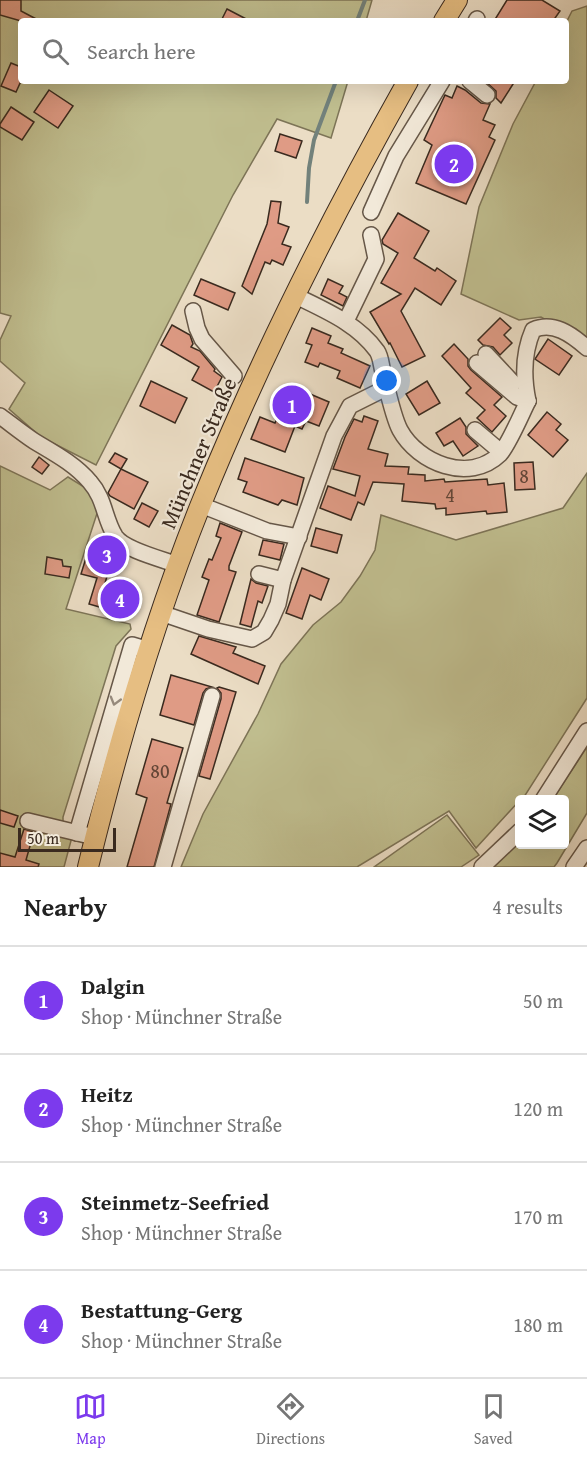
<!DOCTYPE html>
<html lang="en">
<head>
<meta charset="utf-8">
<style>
	body { margin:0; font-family:"Gentium Book Plus",serif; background:#f6f6f6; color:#222 }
	.controls { position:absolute; right:18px; bottom:18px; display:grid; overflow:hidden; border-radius:6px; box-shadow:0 6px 24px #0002 }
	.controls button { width:54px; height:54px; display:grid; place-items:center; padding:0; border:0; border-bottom:2px solid #e0e0e0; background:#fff; color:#222; font:30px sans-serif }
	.scale { position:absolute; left:18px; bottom:15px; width:98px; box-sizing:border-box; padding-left:6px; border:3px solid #3a2a1f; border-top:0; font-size:16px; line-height:21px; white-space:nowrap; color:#3a2a1f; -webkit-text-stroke:4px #f2e9d9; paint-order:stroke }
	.you { position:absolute; left:387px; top:381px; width:21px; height:21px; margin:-15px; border:4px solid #fff; border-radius:50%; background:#1a73e8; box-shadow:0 0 0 9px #1a73e833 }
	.badge { display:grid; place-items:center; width:39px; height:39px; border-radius:50%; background:#7c3aed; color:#fff; font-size:20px; font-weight:700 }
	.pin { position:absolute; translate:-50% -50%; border:3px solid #fff; box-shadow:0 2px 6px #0006 }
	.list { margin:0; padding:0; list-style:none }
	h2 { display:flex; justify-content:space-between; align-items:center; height:78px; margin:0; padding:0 24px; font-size:26px }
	h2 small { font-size:20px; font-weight:400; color:#767676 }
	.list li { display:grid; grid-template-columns:39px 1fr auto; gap:18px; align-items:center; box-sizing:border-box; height:108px; padding:0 24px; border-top:2px solid #e0e0e0 }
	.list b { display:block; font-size:22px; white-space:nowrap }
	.list p { margin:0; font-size:20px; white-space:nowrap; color:#767676 }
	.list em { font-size:20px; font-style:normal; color:#767676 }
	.icon { flex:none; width:33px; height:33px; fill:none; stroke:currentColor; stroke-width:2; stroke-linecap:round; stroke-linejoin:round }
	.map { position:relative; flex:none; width:587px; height:867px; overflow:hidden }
	.search { position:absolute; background:#fff; box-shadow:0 6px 24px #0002; left:18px; right:18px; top:18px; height:66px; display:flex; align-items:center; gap:15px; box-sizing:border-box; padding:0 21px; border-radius:6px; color:#767676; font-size:22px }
	.sheet { height:510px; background:#fff }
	nav { display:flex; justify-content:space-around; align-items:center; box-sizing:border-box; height:84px; border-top:2px solid #e0e0e0; background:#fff; font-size:16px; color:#767676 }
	nav a { display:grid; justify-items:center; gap:3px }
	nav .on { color:#7c3aed }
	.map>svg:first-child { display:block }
	.green { fill:#c0be8f; stroke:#7d7457; stroke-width:1.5 }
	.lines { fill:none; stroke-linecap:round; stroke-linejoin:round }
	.stream { stroke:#72817b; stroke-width:4 }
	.building { fill:#df9b85; stroke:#3a2a1f; stroke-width:1.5 }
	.minor-casing { stroke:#665748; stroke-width:18 }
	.major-casing { stroke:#3a2a1f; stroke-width:22 }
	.minor { stroke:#f2e9d9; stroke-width:15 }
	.major { stroke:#e6be82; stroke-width:20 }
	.oneway { stroke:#968a7c }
	.labels { text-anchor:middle; stroke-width:4.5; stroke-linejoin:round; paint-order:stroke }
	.number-label { font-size:20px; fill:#634638 }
	.street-label { font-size:22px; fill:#3a2a1f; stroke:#f2e9d9 }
</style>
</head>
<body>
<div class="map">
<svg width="587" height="867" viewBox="0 0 587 867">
	<rect width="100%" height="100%" fill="#ebddc5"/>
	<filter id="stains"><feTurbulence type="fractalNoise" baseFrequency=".00333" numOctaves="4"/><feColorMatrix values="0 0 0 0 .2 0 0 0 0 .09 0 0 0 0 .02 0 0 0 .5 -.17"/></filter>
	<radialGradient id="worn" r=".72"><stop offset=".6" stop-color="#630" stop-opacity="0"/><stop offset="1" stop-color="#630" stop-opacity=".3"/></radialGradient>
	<!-- green -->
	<g class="green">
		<path d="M0,0H372L366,21H21V81H348L331,138L277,119L233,195L96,465L41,437L9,409L25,383L0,361V340L11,316L0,313Z"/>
		<path d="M587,6V343L541,317L519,320L461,294L479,207L513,124L536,81H566V23L572,11Z"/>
		<path d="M0,466L50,490L68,477L102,498L66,609L130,624L131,629L116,646L63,817V823L72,837L64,867H0Z"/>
		<path d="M587,473V698L524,797L520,800L476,848L449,811L357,867H181L203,814L258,714L281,664L313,625L341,602L360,576L375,550L381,515L456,540L563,508Z"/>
		<path d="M587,747V813L557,863L554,867H492L519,842L520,844H564V800L553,799Z"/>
		<path d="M447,815L479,855L461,867H374Z"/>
	</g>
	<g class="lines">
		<!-- stream -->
		<g class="stream">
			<path d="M357,21L365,0"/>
			<path d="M307,202L309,168L314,140L336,81"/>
		</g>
	</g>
	<!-- building -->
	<g class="building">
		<path d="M0,0H21V11L40,21H21L0,15Z"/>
		<path d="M507,0H542L560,11L553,21H494Z"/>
		<path d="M227,9L250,21H221Z"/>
		<path d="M11,63L21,67V81L16,92L1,86Z"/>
		<path d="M485,81H515L501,103L496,98V91Z"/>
		<path d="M457,86L465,90L481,103L490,104L483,120L495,125L489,137L495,140L466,204L416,183L432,145L424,140L445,95L452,98Z"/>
		<path d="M49,90L73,106L58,128L34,112Z"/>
		<path d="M11,107L34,122L22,140L0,127V124Z"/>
		<path d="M280,134L302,141L296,158L275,151Z"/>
		<path d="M271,201L281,202L278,223L289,227L282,244L291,247L283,265L272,260L270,264L265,262L252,294L242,286L267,224Z"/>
		<path d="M398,213L429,231L414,258L435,271L437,268L456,281L441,305L415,288L401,311L425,356L402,367L390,343L389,344L370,312L401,294L381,283L398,253L383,244L382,240Z"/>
		<path d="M201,279L235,293L228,310L194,295Z"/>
		<path d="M328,279L343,286L339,293L347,297L343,306L321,295Z"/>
		<path d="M500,318L511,328L504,335L512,343L500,355L493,347L483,345L478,340Z"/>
		<path d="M172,325L190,335L193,344L191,347L200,351L215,369L214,371L222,377L214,392L192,380L199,367L161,345Z"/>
		<path d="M312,328L331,336L328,343L343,349L341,353L370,366L360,388L337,378L340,371L320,363L318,367L305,362L312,345L306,343Z"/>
		<path d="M548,339L572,356L559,375L535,359Z"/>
		<path d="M454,344L468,359V366L471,370L502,397L494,405L506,416L492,432L477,418L485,410L466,393L471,388L442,356Z"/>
		<path d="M151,381L187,398L175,423L140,406Z"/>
		<path d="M427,381L440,403L419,415L406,394Z"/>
		<path d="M291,386L329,402L319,426L306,421L302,429L295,426L285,452L251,439L260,417L275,423Z"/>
		<path d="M547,412L561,424L556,430L568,440L553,457L528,435Z"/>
		<path d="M364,416L378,421L368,449L388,454L385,466L409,467L408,474L425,475V481L444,479L445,482L487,479L488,485L504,483L507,512L487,514L486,511L446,515V508L436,509L435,504L402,501L404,484L373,482L364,505L358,502L351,520L320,508L328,486L355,496L360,476L333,469L345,437L354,419L362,422Z"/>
		<path d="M460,418L466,427V434L478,446L463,456L453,441L444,446L436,433Z"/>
		<path d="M115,453L127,459L121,469L109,462Z"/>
		<path d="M39,457L49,465L42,474L32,467Z"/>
		<path d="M245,458L304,478L297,505L282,500L278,505L243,492L247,482L238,479Z"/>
		<path d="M533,462L535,489L515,490L514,463Z"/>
		<path d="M121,469L148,482L134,509L110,496L108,493Z"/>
		<path d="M142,503L158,511L149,527L134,519Z"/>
		<path d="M220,523L242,532L229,566V570L236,572L219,622L197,615L209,580L202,577L209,559L212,560L221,538L216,536Z"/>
		<path d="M316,528L342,535L337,553L311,546Z"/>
		<path d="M97,538L106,540L115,550L105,583L131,590L124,614L89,604L97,578L81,574L90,545L95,546Z"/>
		<path d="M263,540L284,544L280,560L259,555Z"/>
		<path d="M47,557L62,560L63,566L71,567L69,578L45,574Z"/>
		<path d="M302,568L329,579L321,600L310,595L302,619L286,613Z"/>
		<path d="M251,579L256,583L268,586L262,603L258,601L251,627L240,624Z"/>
		<path d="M199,636L236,647L233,653L265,666L258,684L191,654Z"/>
		<path d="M171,675L212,687L206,689L203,693L194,725L160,715Z"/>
		<path d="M219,687L236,692L210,779L199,776L221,699V693L217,688Z"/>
		<path d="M152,739L183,748L167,803L171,804L154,867H127L147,798L136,794Z"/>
		<path d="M0,810L18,816L14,827L0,823Z"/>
		<path d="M24,829L34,832L26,860L39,864L38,867H0V853L15,857Z"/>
	</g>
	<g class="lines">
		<!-- minor casing -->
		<g class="minor-casing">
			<g id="minor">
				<path d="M476,21L477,19"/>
				<path d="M470,81L487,95"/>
				<path d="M371,212L396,156L442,81"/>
				<path d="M294,295C324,310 357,323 377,351C381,357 381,365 383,372C387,388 393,417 400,430C418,463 469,484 500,454C509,444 521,415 528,401"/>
				<path d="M193,311L197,328L202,339L234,376"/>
				<path d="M346,321L376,259L371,235"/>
				<path d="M486,354L513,383"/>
				<path d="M477,363L517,397L528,401"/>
				<path d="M528,401C523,377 523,353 533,330C553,321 571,334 587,348"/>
				<path d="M0,416C11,424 22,433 34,441C54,453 75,464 90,482C105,499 104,518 115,536C124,550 162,559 178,565"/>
				<path d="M475,430L501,452"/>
				<path d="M201,505L267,531L299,537"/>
				<path d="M259,574L283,580"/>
				<path d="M161,613L208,629L252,639L264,632L271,620L278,604L283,580L334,436L341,423L350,406L388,387"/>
				<path d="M543,800L587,731"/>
				<path d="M28,821L86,835"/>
				<path d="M77,833L132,645L149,650"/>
				<path d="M163,867L212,696"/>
				<path d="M482,867L520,831"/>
				<path d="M574,867L587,848"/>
			</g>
		</g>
		<!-- major casing -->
		<g class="major-casing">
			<g id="major">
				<path d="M444,21L457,0"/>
				<path d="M88,867C118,744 154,621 201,504C260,358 331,218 408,81"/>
			</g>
		</g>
		<!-- minor -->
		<use href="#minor" class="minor"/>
		<!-- major -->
		<use href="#major" class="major"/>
	</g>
	<!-- one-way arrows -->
	<defs><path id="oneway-chevron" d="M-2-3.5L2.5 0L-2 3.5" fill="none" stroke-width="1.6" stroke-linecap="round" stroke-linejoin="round" transform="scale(1.5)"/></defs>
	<use class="oneway" href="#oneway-chevron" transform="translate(115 701) rotate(106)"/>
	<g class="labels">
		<!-- number labels -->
		<g class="number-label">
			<text x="524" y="483">8</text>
			<text x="450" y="502">4</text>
			<text x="160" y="778">80</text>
		</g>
		<!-- street labels -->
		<g class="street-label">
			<text transform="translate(198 453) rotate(-67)" y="8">Münchner Straße</text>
		</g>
	</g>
	<rect width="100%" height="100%" filter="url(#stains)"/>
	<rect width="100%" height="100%" fill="url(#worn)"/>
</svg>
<div class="controls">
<button><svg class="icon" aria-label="layers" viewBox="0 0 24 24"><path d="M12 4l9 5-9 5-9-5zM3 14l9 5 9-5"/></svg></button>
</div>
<div class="scale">50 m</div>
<div class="you"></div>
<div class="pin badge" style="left:292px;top:405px">1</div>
<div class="pin badge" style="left:454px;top:164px">2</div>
<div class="pin badge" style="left:107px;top:555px">3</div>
<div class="pin badge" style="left:120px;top:599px">4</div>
<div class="search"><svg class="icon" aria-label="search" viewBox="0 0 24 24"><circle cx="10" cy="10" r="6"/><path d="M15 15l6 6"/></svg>Search here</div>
</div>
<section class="sheet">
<h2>Nearby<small>4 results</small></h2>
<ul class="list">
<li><span class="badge">1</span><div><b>Dalgin</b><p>Shop · Münchner Straße</p></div><em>50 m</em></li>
<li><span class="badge">2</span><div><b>Heitz</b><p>Shop · Münchner Straße</p></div><em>120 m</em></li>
<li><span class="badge">3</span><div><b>Steinmetz-Seefried</b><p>Shop · Münchner Straße</p></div><em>170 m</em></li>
<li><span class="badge">4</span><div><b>Bestattung-Gerg</b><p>Shop · Münchner Straße</p></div><em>180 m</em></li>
</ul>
</section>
<nav>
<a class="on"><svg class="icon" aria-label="map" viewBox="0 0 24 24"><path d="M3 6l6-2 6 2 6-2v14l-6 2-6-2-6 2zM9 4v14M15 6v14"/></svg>Map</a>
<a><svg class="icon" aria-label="directions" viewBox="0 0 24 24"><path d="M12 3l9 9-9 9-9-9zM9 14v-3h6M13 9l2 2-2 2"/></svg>Directions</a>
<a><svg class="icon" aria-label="saved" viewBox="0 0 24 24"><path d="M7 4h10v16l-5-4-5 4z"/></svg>Saved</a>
</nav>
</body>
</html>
